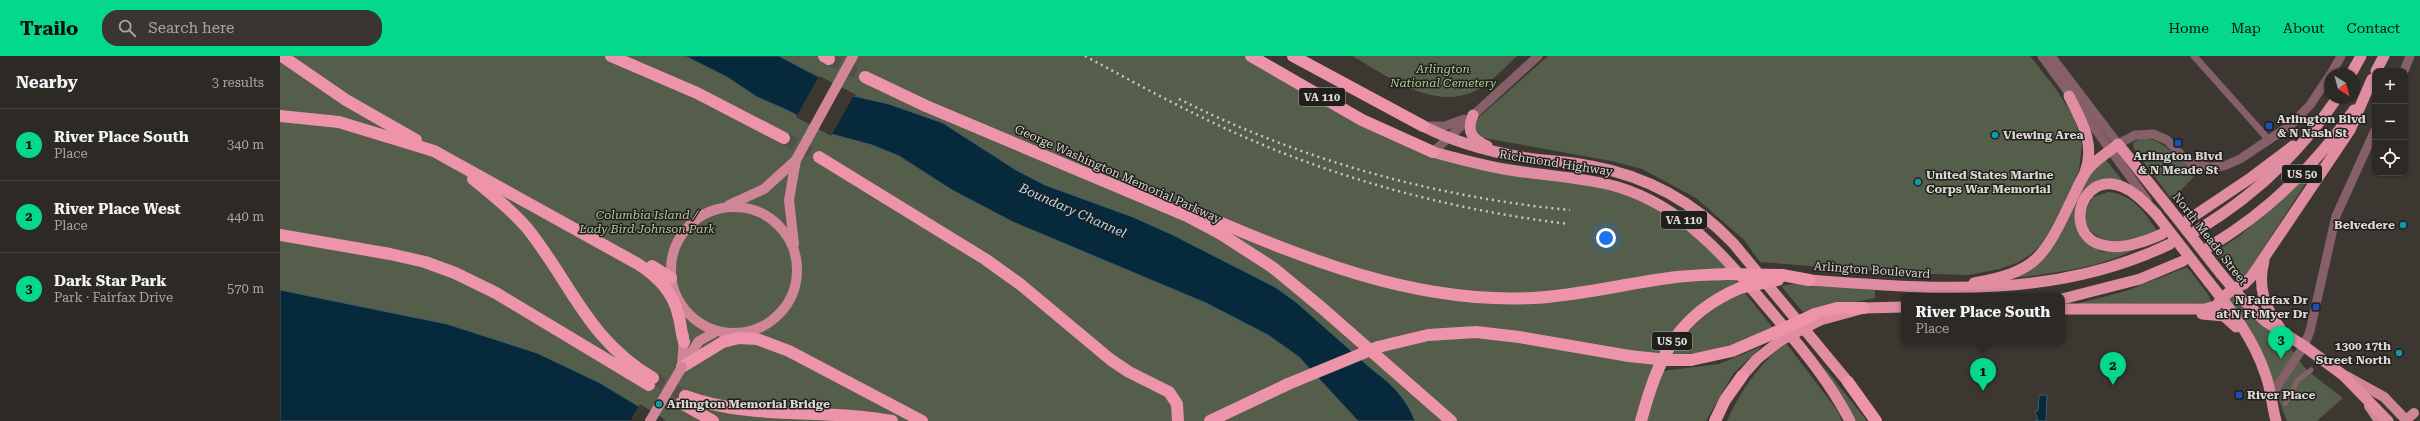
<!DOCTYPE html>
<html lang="en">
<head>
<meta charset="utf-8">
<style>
	body { margin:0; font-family:"Roboto Serif",serif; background:#393532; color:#f1f3f6 }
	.controls { position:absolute; right:12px; top:12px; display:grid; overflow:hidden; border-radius:8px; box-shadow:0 1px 3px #0004 }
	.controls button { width:36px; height:36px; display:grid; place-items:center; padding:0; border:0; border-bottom:1px solid #484542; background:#2d2925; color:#f1f3f6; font:20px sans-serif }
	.compass { position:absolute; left:2044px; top:12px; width:36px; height:36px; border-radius:50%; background:#2d2925; box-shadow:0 1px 3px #0004; rotate:144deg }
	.you { position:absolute; left:1326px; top:182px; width:14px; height:14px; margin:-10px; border:3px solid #fff; border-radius:50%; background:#1a73e8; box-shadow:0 0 0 6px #1a73e833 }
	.badge { display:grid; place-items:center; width:26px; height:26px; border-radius:50%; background:#04d98b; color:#111; font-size:13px; font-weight:700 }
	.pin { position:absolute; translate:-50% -33px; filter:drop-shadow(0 1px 2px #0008) }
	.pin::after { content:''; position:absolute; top:21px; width:14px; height:12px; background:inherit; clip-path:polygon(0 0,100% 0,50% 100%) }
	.popup { position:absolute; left:1621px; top:237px; width:164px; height:52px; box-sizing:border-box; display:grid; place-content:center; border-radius:8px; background:#2d2925; filter:drop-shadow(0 1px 3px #0005); font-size:13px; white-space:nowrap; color:#a7a6a7 }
	.popup b { font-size:15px; color:#f1f3f6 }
	.popup::after { content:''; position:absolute; left:50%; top:100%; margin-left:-8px; border:8px solid transparent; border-top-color:#2d2925 }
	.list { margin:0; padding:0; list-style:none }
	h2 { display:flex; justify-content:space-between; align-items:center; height:52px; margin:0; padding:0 16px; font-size:17px }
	h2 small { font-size:13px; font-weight:400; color:#a7a6a7 }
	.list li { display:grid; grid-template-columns:26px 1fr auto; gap:12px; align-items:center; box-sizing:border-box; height:72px; padding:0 16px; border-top:1px solid #484542 }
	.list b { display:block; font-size:15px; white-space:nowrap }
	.list p { margin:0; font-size:13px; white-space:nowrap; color:#a7a6a7 }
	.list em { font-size:13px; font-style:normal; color:#a7a6a7 }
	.icon { flex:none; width:22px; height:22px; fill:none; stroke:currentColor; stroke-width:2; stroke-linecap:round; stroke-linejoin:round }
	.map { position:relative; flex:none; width:2140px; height:365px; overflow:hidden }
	header { display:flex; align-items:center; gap:24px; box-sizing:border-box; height:56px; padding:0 20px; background:#04d98b; color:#111 }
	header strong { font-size:19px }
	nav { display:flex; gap:22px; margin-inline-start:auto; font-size:14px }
	.search { width:280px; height:36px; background:#393532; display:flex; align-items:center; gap:10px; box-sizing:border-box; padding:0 14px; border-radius:16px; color:#a7a6a7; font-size:15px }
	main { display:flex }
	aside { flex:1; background:#2d2925 }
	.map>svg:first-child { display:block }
	.green { fill:#545e4a }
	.water { fill:#06293b; stroke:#465d69 }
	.pier { fill:#3c3731 }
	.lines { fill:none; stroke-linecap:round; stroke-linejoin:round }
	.motorway-tunnel { stroke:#544f49; stroke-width:12; stroke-dasharray:12 6; stroke-linecap:butt }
	.pedestrian { stroke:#866068; stroke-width:5 }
	.minor { stroke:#866068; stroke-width:7 }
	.tertiary { stroke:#866068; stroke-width:9 }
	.primary { stroke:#d18698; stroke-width:10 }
	.trunk { stroke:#e08da1; stroke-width:11 }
	.motorway { stroke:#ee94aa; stroke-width:12 }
	.rail { stroke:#cac7c2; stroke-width:2.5; stroke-dasharray:2 4; stroke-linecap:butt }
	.primary-bridge { stroke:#d18698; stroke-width:10 }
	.trunk-bridge { stroke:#e08da1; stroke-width:11 }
	.motorway-bridge { stroke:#ee94aa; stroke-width:12 }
	.transit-dot { fill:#1a4fb4; stroke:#211f1c; stroke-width:1.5 }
	.culture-dot { fill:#0f9aa8; stroke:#211f1c; stroke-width:1.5 }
	.labels { text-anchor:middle; stroke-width:3; stroke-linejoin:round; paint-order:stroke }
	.shield { fill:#211f1c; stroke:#a2a09c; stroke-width:1 }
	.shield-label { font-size:11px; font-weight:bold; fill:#dad7d3 }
	.park-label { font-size:12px; font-style:italic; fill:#afcb94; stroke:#211f1c }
	.poi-label { font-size:12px; font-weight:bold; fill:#dad7d3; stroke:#211f1c; text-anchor:start }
	.street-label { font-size:12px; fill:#dad7d3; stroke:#211f1c }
	.water-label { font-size:13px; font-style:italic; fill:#aedefc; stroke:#211f1c }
</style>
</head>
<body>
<header>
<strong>Trailo</strong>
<div class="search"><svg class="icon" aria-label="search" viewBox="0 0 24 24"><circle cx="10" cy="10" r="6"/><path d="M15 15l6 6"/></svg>Search here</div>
<nav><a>Home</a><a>Map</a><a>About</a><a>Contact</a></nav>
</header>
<main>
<aside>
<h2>Nearby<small>3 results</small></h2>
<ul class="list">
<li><span class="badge">1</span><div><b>River Place South</b><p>Place</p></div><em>340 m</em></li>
<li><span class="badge">2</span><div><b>River Place West</b><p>Place</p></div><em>440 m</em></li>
<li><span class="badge">3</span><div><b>Dark Star Park</b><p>Park · Fairfax Drive</p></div><em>570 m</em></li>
</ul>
</aside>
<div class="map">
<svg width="2140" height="365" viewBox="0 0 2140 365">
	<rect width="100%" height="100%" fill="#3c3731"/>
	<!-- green -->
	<g class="green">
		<path d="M0,0H405L447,21L477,41L509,55L551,78L592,89L619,100L672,134L733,166L926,247L988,279L1019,301L1078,365H383L320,327L257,297L167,268L0,234Z"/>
		<path d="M499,0H972L1153,96L1357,138L1446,202L1460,232L1403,270L1361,365H1115L1097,333L719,112Z"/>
		<path d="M1072,0H1237C1224,12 1211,27 1195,35C1152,55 1108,20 1072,0Z"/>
		<path d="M1268,0H1750L1776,33L1794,61L1802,89L1799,115L1793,128L1771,173L1762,188L1751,198L1739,206L1720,213L1688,219L1620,217L1480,206L1464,184L1416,142L1362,113L1331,105L1204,82C1195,78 1194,72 1197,63Z"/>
		<path d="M1860,82C1888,82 1894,106 1919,115L1892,144L1854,93L1853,87Z"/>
		<path d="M1826,104L1842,124L1823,125L1798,149L1795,161L1802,183L1822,196L1858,192C1820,212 1776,217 1735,222L1751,212L1773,192L1810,117Z"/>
		<path d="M2033,116L1967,217L1958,225L1935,196L1958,181Z"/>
		<path d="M1828,136C1853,138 1865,157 1878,176C1866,180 1840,190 1827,186C1824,185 1820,182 1817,180C1799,168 1804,156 1813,141Z"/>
		<path d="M1907,211L1928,238L1932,247L1796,248L1846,235Z"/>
		<path d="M1519,227L1595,234V242L1523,256L1501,230Z"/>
		<path d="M1465,237L1493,272C1459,287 1427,300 1389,298C1411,272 1432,247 1465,237Z"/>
		<path d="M1952,241L1970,259L2009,289L2023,310L2033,319L2063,342L2037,365H2007C1997,341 1992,316 1980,292C1971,275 1958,260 1947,244Z"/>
		<path d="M1506,287L1557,354L1562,365H1447C1460,335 1480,307 1506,287Z"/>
		<path d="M1482,290L1453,318L1426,365H1367L1382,315L1439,308Z"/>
		<path d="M1541,307L1587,365H1576Z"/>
	</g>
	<!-- water -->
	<g class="water">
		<path d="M405,0H499L574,40L609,48L663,67L736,114L765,129L853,161L893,179L995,231L1016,246L1094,315C1112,328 1127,343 1135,365H1078L1019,301L988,279L926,247L733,166L672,134L619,100L592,89L551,78L509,55L477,41L447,21Z"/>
		<path d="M0,234L167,268L257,297L320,327L383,365H0Z"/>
		<path d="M1759,339H1767L1766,365H1755H1758L1755,355H1758Z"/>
	</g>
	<!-- pier -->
	<g class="pier">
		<path d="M539,20L575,38L551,80L516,61Z"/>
		<path d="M360,348L384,363L385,365H350Z"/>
	</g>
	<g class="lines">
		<!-- motorway-tunnel -->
		<g class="motorway-tunnel">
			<path d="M549,3L585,21"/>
			<path d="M504,82L539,101"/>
			<path d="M373,322L405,340"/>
		</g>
		<!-- pedestrian -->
		<path class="pedestrian" d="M2005,348L2018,324L2031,314"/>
		<!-- minor -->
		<path class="minor" d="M1914,0L1989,84"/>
		<!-- tertiary -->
		<g class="tertiary">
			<path d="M1762,0L1867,144"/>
			<path d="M1771,0L1838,88L1855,79L1873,78L1887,84L1902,100L1912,107L1930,111L1944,110L1960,103L2011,69L2030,49L2050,19"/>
			<path d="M2124,15L2130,0"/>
			<path d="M2051,18L2061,0"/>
			<path d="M1146,70H1165L1184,63"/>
			<path d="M1153,96L1258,0"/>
			<path d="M1990,341L2024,290L2030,275L2056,160L2095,74"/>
		</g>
		<!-- primary -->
		<g class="primary">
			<path d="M449,149L484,133L516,104"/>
			<circle cx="454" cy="214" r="63"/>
			<path d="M514,188L509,144L516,104"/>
			<path d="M403,309L419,285L437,275"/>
			<path d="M402,311L404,280"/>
			<path d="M2066,320L2104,341L2127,365"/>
			<path d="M2089,350L2099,365"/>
		</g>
		<!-- trunk -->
		<g class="trunk">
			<path d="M2096,15L2104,0"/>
			<path d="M2071,18L2081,0"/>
			<path d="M1789,40C1801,64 1816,88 1805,116"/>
			<path d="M1193,59C1186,76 1192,83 1207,90"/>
			<path d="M1143,70C1174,86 1207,95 1241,101C1264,105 1288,105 1311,110C1366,120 1414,146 1453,187L1568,326"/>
			<path d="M1153,96C1179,103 1204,110 1230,114C1266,120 1303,121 1338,131C1407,152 1449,206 1494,259C1522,293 1550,326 1570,365"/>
			<path d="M1876,158C1866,148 1857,137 1843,131C1788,107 1771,229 1882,178"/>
			<path d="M1908,164L1972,121L2013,90"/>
			<path d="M1916,175C1973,141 2020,97 2057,42"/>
			<path d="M1929,191C1988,156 2035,110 2074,54"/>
			<path d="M1984,205C1977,231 1985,252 2000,272"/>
			<path d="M1941,218L1962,243L1985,265L2024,290L2063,319L2108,365"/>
			<path d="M1529,224C1653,233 1774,244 1890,188"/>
			<path d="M1928,225C1952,255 1974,283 1986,320C1991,334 1992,350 1996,365"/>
			<path d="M1694,227C1754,216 1763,204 1789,149C1795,138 1799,126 1806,116C1813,105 1828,97 1838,88L1889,152"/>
			<path d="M1782,243L1860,223L1903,205"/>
			<path d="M1782,253H1924L1936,250L1942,242L1953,233L1964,228L1971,221L2070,74L2092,23"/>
			<path d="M1922,258L1944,260L1956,271"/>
			<path d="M1540,264L1584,252L1624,251"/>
			<path d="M1462,320L1477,303L1501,284"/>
		</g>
		<!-- motorway -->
		<g class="motorway">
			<path d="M2,0L66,44L136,84"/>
			<path d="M331,0L417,37L504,82"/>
			<path d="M544,0L549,3"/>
			<path d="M971,0L1082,64L1153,96"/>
			<path d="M1013,0L1143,70"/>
			<path d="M585,21L646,50L907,160L941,178L992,211L1042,252L1171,365"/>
			<path d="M0,60L59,66L154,95L358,208C377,220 393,236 398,258C401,267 401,277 404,286"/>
			<path d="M539,101L705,203L740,228L831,304L849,316L889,336L897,348L898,365"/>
			<path d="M193,123C212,139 231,153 247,172C292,228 307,283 373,322"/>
			<path d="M913,155C1021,201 1132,248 1252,242C1298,240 1343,228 1389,222C1408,219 1427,219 1446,218"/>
			<path d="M0,179L110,198L145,206L175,217L216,237L369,329"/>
			<path d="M372,210L391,222"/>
			<path d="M1502,219L1529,224"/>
			<path d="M1535,258L1557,252H1584"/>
			<path d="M1098,291L1148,279L1196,276L1239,281L1349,300"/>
			<path d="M1411,304L1452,295L1494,277"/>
			<path d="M402,311L443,286L459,282L477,283L509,295L642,365"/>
			<path d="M1568,326L1596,365"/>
			<path d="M405,340C474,365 541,352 612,365"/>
			<path d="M401,347L433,365"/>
			<path d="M930,365L1008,328"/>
			<path d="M1361,365C1378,303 1396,259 1460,232"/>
			<path d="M1435,365L1445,344L1462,320"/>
		</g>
		<!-- rail -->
		<g class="rail">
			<path d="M805,0C859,29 913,59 969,83C1071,127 1179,155 1289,168"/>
			<path d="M899,43C1021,104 1154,141 1290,154"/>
		</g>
		<!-- primary-bridge -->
		<g class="primary-bridge">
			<path d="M516,104L573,0"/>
			<path d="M370,365L402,311"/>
			<path d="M2125,365L2134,357"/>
		</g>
		<!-- trunk-bridge -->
		<g class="trunk-bridge">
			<path d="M1889,152L1941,218"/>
			<path d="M1876,158L1928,225"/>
			<path d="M1501,284L1540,264"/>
		</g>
		<!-- motorway-bridge -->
		<g class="motorway-bridge">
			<path d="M1446,218L1502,219"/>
			<path d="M1460,232L1498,224"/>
			<path d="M1494,277L1535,258"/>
			<path d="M1349,300L1387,304H1411"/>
			<path d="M1008,328L1098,291"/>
		</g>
	</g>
	<!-- markers -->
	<g class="transit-dot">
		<rect x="1985" y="66" width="8" height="8" rx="2"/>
		<rect x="1894" y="83" width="8" height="8" rx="2"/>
		<rect x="2032" y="247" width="8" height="8" rx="2"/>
		<rect x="1955" y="335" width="8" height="8" rx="2"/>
	</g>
	<g class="culture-dot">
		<circle cx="1715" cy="79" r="4"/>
		<circle cx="1638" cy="126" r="4"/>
		<circle cx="2123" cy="169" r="4"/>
		<circle cx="2119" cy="297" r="4"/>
		<circle cx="379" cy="348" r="4"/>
	</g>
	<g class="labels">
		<!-- shield labels -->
		<g class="shield">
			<rect x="1019" y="32" width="46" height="18" rx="3"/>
			<rect x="2002" y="109" width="40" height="18" rx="3"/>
			<rect x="1381" y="155" width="46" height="18" rx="3"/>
			<rect x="1372" y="276" width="40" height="18" rx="3"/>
		</g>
		<g class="shield-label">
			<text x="1042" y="45">VA 110</text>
			<text x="2022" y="122">US 50</text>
			<text x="1404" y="168">VA 110</text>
			<text x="1392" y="289">US 50</text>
		</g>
		<!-- park labels -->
		<g class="park-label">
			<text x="1163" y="17">Arlington<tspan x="1163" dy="14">National Cemetery</tspan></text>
			<text x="367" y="163">Columbia Island /<tspan x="367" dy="14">Lady Bird Johnson Park</tspan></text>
		</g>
		<!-- poi labels -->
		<g class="poi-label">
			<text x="1997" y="67">Arlington Blvd<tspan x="1997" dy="14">&amp; N Nash St</tspan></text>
			<text x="1723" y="83">Viewing Area</text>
			<text x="1898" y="104" text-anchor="middle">Arlington Blvd<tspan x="1898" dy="14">&amp; N Meade St</tspan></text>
			<text x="1646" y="123">United States Marine<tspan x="1646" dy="14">Corps War Memorial</tspan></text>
			<text x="2115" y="173" text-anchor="end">Belvedere</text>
			<text x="2028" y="248" text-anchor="end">N Fairfax Dr<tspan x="2028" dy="14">at N Ft Myer Dr</tspan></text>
			<text x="2111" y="294" text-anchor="end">1300 17th<tspan x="2111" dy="14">Street North</tspan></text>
			<text x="1967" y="343">River Place</text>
			<text x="387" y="352">Arlington Memorial Bridge</text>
		</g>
		<!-- street labels -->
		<g class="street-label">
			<text transform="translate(1276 107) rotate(9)" y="4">Richmond Highway</text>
			<text transform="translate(838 118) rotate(24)" y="4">George Washington Memorial Parkway</text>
			<text transform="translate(1930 183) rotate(52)" y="4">North Meade Street</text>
			<text transform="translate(1592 214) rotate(4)" y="4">Arlington Boulevard</text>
		</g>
		<!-- water labels -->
		<g class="water-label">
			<text transform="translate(793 154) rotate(24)" y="5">Boundary Channel</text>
		</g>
	</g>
</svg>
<div class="controls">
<button>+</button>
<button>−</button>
<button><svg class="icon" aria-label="locate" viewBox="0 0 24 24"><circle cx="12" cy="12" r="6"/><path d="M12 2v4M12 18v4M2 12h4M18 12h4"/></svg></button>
</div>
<svg class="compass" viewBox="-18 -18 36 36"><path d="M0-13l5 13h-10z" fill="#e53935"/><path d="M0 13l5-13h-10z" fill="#a7a6a7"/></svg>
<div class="you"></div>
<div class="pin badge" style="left:1703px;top:335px">1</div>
<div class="popup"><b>River Place South</b>Place</div>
<div class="pin badge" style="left:1833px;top:329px">2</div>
<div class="pin badge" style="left:2001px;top:303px">3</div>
</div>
</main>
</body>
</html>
